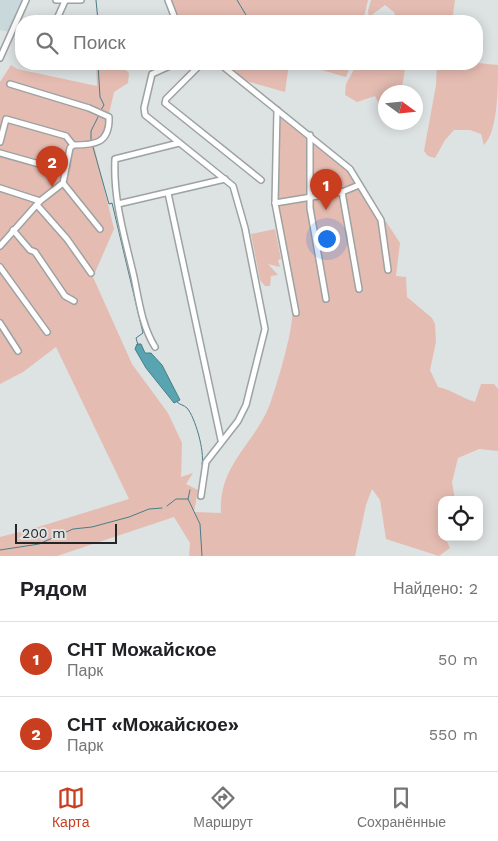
<!DOCTYPE html>
<html lang="ru">
<head>
<meta charset="utf-8">
<style>
	body { margin:0; font-family:"Work Sans",sans-serif; background:#f2f2f2; color:#202124 }
	.controls { position:absolute; right:15px; bottom:15px; display:grid; overflow:hidden; border-radius:10px; box-shadow:0 2px 12px #0003 }
	.controls button { width:45px; height:45px; display:grid; place-items:center; padding:0; border:0; border-bottom:1px solid #e0e0e0; background:#fff; color:#202124; font:25px sans-serif }
	.compass { position:absolute; left:378px; top:85px; width:45px; height:45px; border-radius:50%; background:#fff; box-shadow:0 2px 12px #0003; rotate:105deg }
	.scale { position:absolute; left:15px; bottom:12px; width:102px; box-sizing:border-box; padding-left:5px; border:2px solid #232526; border-top:0; font-size:14px; line-height:18px; white-space:nowrap; color:#232526; -webkit-text-stroke:4px #dde2e3; paint-order:stroke }
	.you { position:absolute; left:326px; top:238px; width:18px; height:18px; margin:-12px; border:4px solid #fff; border-radius:50%; background:#1a73e8; box-shadow:0 0 0 8px #1a73e833 }
	.badge { display:grid; place-items:center; width:32px; height:32px; border-radius:50%; background:#c83e1f; color:#fff; font-size:16px; font-weight:700 }
	.pin { position:absolute; translate:-50% -41px; filter:drop-shadow(0 1px 2px #0008) }
	.pin::after { content:''; position:absolute; top:26px; width:18px; height:15px; background:inherit; clip-path:polygon(0 0,100% 0,50% 100%) }
	.list { margin:0; padding:0; list-style:none }
	h2 { display:flex; justify-content:space-between; align-items:center; height:65px; margin:0; padding:0 20px; font-size:21px }
	h2 small { font-size:16px; font-weight:400; color:#757577 }
	.list li { display:grid; grid-template-columns:32px 1fr auto; gap:15px; align-items:center; box-sizing:border-box; height:75px; padding:0 20px; border-top:1px solid #e0e0e0 }
	.list b { display:block; font-size:19px; white-space:nowrap }
	.list p { margin:0; font-size:16px; white-space:nowrap; color:#757577 }
	.list em { font-size:16px; font-style:normal; color:#757577 }
	.icon { flex:none; width:28px; height:28px; fill:none; stroke:currentColor; stroke-width:2; stroke-linecap:round; stroke-linejoin:round }
	.map { position:relative; flex:none; width:498px; height:556px; overflow:hidden }
	.search { position:absolute; background:#fff; box-shadow:0 2px 12px #0003; left:15px; right:15px; top:15px; height:55px; display:flex; align-items:center; gap:12px; box-sizing:border-box; padding:0 18px; border-radius:20px; color:#757577; font-size:19px }
	.sheet { height:215px; background:#fff }
	nav { display:flex; justify-content:space-around; align-items:center; box-sizing:border-box; height:70px; border-top:1px solid #e0e0e0; background:#fff; font-size:14px; color:#757577 }
	nav a { display:grid; justify-items:center; gap:2px }
	nav .on { color:#c83e1f }
	.map>svg:first-child { display:block }
	.built { fill:#c9d8da }
	.green { fill:#e5bcb2 }
	.water { fill:#58a4b0; stroke:#487e87 }
	.lines { fill:none; stroke-linecap:round; stroke-linejoin:round }
	.stream { stroke:#487e87; stroke-width:1 }
	.minor-casing { stroke:#9da2a2; stroke-width:8 }
	.minor { stroke:#fff; stroke-width:5 }
</style>
</head>
<body>
<div class="map">
<svg width="498" height="556" viewBox="0 0 498 556">
	<rect width="100%" height="100%" fill="#dde2e3"/>
	<!-- built -->
	<path class="built" d="M0,0H22L10,32L0,30Z"/>
	<!-- green -->
	<g class="green">
		<path d="M170,0H368L363,21H178Z"/>
		<path d="M371,0H455L452,21H397L394,12L385,5L369,17L368,11Z"/>
		<path d="M477,63L498,65C498,88 498,131 484,145L481,134L470,130H454L445,140L435,158L428,156L424,151L436,85L437,64Z"/>
		<path d="M96,64L121,66L129,73L128,83L114,92L109,114L112,116L106,135L94,146L114,229L93,277L132,364L168,413L182,443L181,477L193,473L186,484L198,490L194,512L221,513C218,463 257,443 271,401C277,384 294,328 292,312C289,275 274,238 273,200C272,169 276,138 277,108L348,163L400,243L396,276L406,277L407,297L432,318L435,324L436,342L430,370L438,387C452,390 462,398 475,402L481,384H494L498,389V451L479,449L458,458L452,482L455,500H442V537H445L450,548L439,556L386,539L380,500L372,489L366,505L355,556H189L190,543L174,517L57,556H0V537L35,528L129,499L56,347L23,372L0,384V82L11,65L17,69L97,86Z"/>
		<path d="M224,64H289L285,92L246,81Z"/>
		<path d="M300,64H351L346,77Z"/>
		<path d="M357,64H406L401,92H386L385,116L375,96L357,102L345,95L346,84Z"/>
		<path d="M275,229L281,259L278,260L280,267L268,264L278,275L271,276L270,286H265L260,280L251,234Z"/>
	</g>
	<!-- water -->
	<path class="water" d="M137,344H141L145,353H151L162,365L180,400L174,403L146,368L135,349Z"/>
	<g class="lines">
		<!-- stream -->
		<g class="stream">
			<path d="M96,0L98,21"/>
			<path d="M237,0L246,15L247,21"/>
			<path d="M98,64L100,97L104,105L101,110"/>
			<path d="M91,141V131L99,115"/>
			<path d="M93,147L109,204L112,203L113,207L143,333L136,338L138,345"/>
			<path d="M177,402C180,405 184,405 187,408C195,417 205,452 202,464"/>
			<path d="M190,490L188,499L200,524L202,556"/>
			<path d="M167,506L176,499H188"/>
			<path d="M0,550L39,544L73,529L92,527L129,517L149,509L162,508"/>
		</g>
		<!-- minor casing -->
		<g class="minor-casing">
			<g id="minor">
				<path d="M56,0H81"/>
				<path d="M168,0L176,21"/>
				<path d="M56,21L65,1"/>
				<path d="M0,58L26,0"/>
				<path d="M174,64L152,74L144,108L145,115L233,186L245,228L265,329L246,405L238,421L206,462L201,496"/>
				<path d="M201,64L166,99L165,103L261,180"/>
				<path d="M220,64L350,169L381,220L388,270"/>
				<path d="M10,84L89,108L109,117C110,144 94,145 73,145"/>
				<path d="M277,110L275,203L296,313"/>
				<path d="M310,135V208L326,299"/>
				<path d="M0,142L6,119L66,136L73,145"/>
				<path d="M0,153L64,171"/>
				<path d="M63,183L100,229"/>
				<path d="M0,188L40,201"/>
				<path d="M342,192L359,289"/>
				<path d="M168,193L221,440"/>
				<path d="M275,203L342,192L359,185"/>
				<path d="M118,204L225,179"/>
				<path d="M37,205L67,239L91,273"/>
				<path d="M13,230L30,250L35,252L65,296L74,301"/>
				<path d="M0,246L40,201L63,183L70,148L73,145"/>
				<path d="M0,267L47,332"/>
				<path d="M0,323L18,351"/>
				<path d="M155,347C142,326 139,301 134,277C125,238 113,200 115,159L179,143"/>
			</g>
		</g>
		<!-- minor -->
		<use href="#minor" class="minor"/>
	</g>
</svg>
<div class="controls">
<button><svg class="icon" aria-label="locate" viewBox="0 0 24 24"><circle cx="12" cy="12" r="6"/><path d="M12 2v4M12 18v4M2 12h4M18 12h4"/></svg></button>
</div>
<svg class="compass" viewBox="-18 -18 36 36"><path d="M0-13l5 13h-10z" fill="#e53935"/><path d="M0 13l5-13h-10z" fill="#757577"/></svg>
<div class="scale">200 m</div>
<div class="you"></div>
<div class="pin badge" style="left:326px;top:210px">1</div>
<div class="pin badge" style="left:52px;top:187px">2</div>
<div class="search"><svg class="icon" aria-label="search" viewBox="0 0 24 24"><circle cx="10" cy="10" r="6"/><path d="M15 15l6 6"/></svg>Поиск</div>
</div>
<section class="sheet">
<h2>Рядом<small>Найдено: 2</small></h2>
<ul class="list">
<li><span class="badge">1</span><div><b>СНТ Можайское</b><p>Парк</p></div><em>50 m</em></li>
<li><span class="badge">2</span><div><b>СНТ «Можайское»</b><p>Парк</p></div><em>550 m</em></li>
</ul>
</section>
<nav>
<a class="on"><svg class="icon" aria-label="map" viewBox="0 0 24 24"><path d="M3 6l6-2 6 2 6-2v14l-6 2-6-2-6 2zM9 4v14M15 6v14"/></svg>Карта</a>
<a><svg class="icon" aria-label="directions" viewBox="0 0 24 24"><path d="M12 3l9 9-9 9-9-9zM9 14v-3h6M13 9l2 2-2 2"/></svg>Маршрут</a>
<a><svg class="icon" aria-label="saved" viewBox="0 0 24 24"><path d="M7 4h10v16l-5-4-5 4z"/></svg>Сохранённые</a>
</nav>
</body>
</html>
